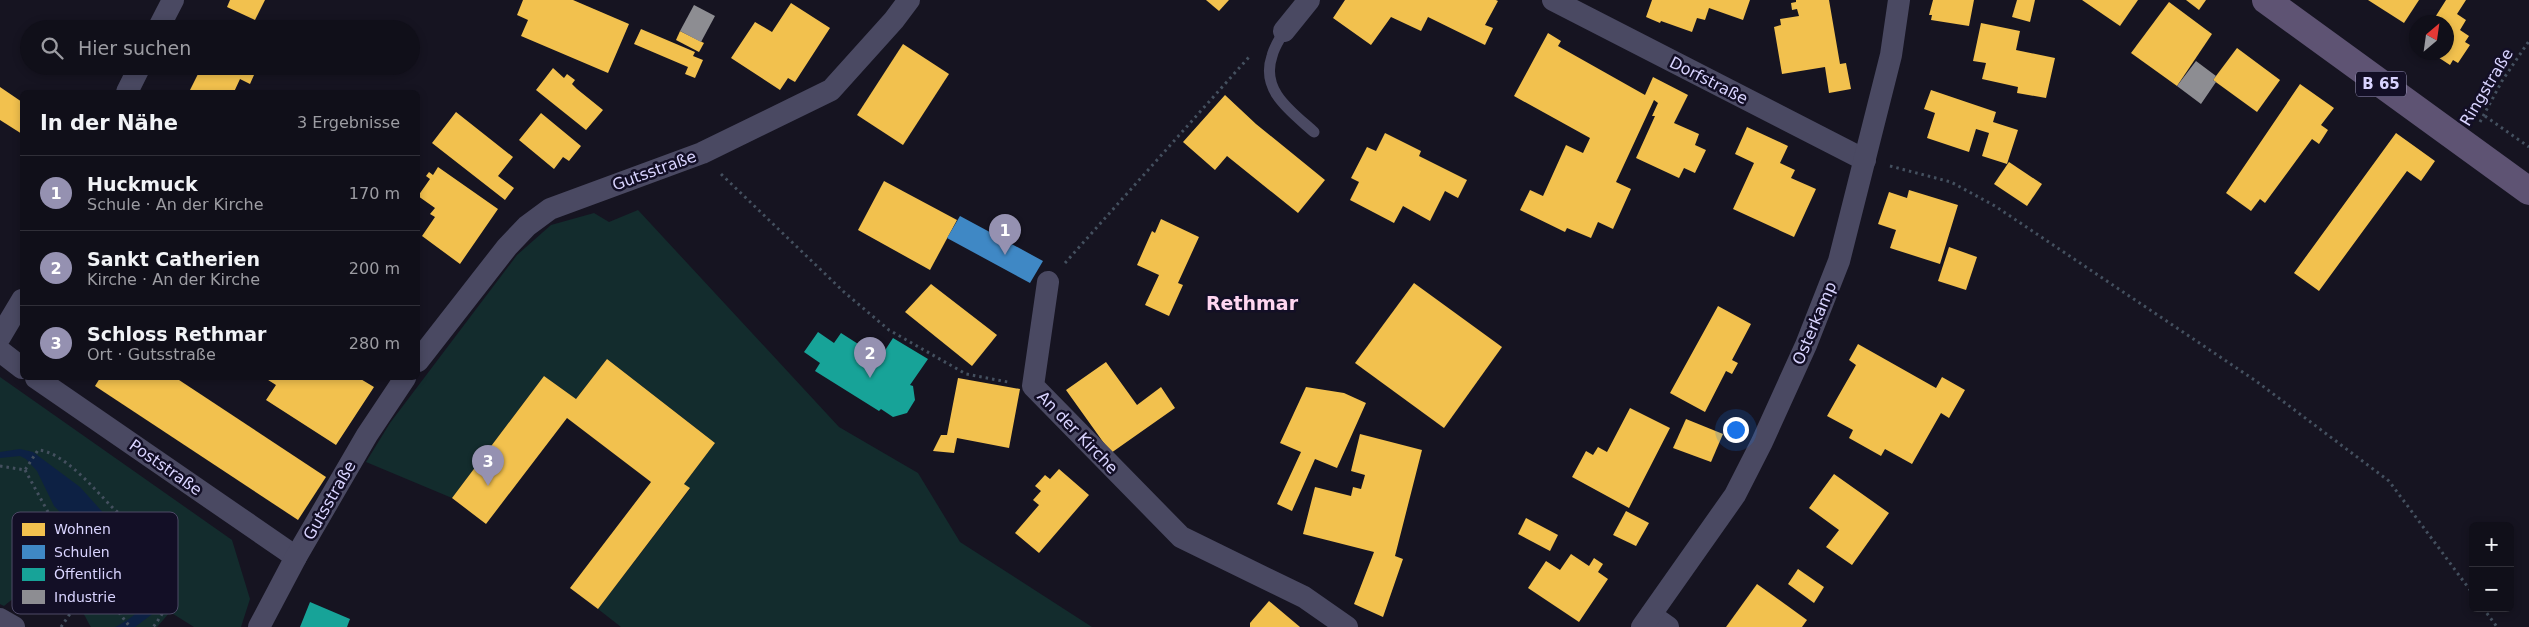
<!DOCTYPE html>
<html lang="de">
<head>
<meta charset="utf-8">
<style>
	body { margin:0; font-family:"DejaVu Sans",sans-serif; background:#191822; color:#f1f3f6 }
	.controls { position:absolute; right:15px; bottom:15px; display:grid; overflow:hidden; border-radius:8px; box-shadow:0 2px 8px #0003 }
	.controls button { width:45px; height:45px; display:grid; place-items:center; padding:0; border:0; border-bottom:1px solid #302f38; background:#100f19; color:#f1f3f6; font:25px sans-serif }
	.compass { position:absolute; left:2409px; top:15px; width:45px; height:45px; border-radius:50%; background:#100f19; box-shadow:0 2px 8px #0003; rotate:29deg }
	.you { position:absolute; left:1735px; top:429px; width:18px; height:18px; margin:-12px; border:4px solid #fff; border-radius:50%; background:#1a73e8; box-shadow:0 0 0 8px #1a73e833 }
	.badge { display:grid; place-items:center; width:32px; height:32px; border-radius:50%; background:#9591b1; color:#fff; font-size:16px; font-weight:700 }
	.pin { position:absolute; translate:-50% -41px; filter:drop-shadow(0 1px 2px #0008) }
	.pin::after { content:''; position:absolute; top:26px; width:18px; height:15px; background:inherit; clip-path:polygon(0 0,100% 0,50% 100%) }
	.list { margin:0; padding:0; list-style:none }
	h2 { display:flex; justify-content:space-between; align-items:center; height:65px; margin:0; padding:0 20px; font-size:21px }
	h2 small { font-size:16px; font-weight:400; color:#9c9ca2 }
	.list li { display:grid; grid-template-columns:32px 1fr auto; gap:15px; align-items:center; box-sizing:border-box; height:75px; padding:0 20px; border-top:1px solid #302f38 }
	.list b { display:block; font-size:19px; white-space:nowrap }
	.list p { margin:0; font-size:16px; white-space:nowrap; color:#9c9ca2 }
	.list em { font-size:16px; font-style:normal; color:#9c9ca2 }
	.icon { flex:none; width:28px; height:28px; fill:none; stroke:currentColor; stroke-width:2; stroke-linecap:round; stroke-linejoin:round }
	.map { position:relative; flex:none; width:2529px; height:627px; overflow:hidden }
	.search { position:absolute; background:#100f19; box-shadow:0 2px 8px #0003; left:20px; top:20px; width:400px; height:55px; display:flex; align-items:center; gap:12px; box-sizing:border-box; padding:0 18px; border-radius:28px; color:#9c9ca2; font-size:19px }
	.panel { position:absolute; background:#100f19; box-shadow:0 2px 8px #0003; left:20px; top:90px; width:400px; height:290px; border-radius:8px }
	.map>svg:first-child { display:block }
	.green { fill:#132c2d }
	.water { fill:#0d2144 }
	.homes { fill:#f2c14e }
	.schools { fill:#3f88c5 }
	.public { fill:#17a398 }
	.industry { fill:#8d8d92 }
	.lines { fill:none; stroke-linecap:round; stroke-linejoin:round }
	.path { stroke:#44505f; stroke-width:3; stroke-dasharray:2.5 4; stroke-linecap:butt }
	.lane { stroke:#4a4962; stroke-width:11 }
	.street { stroke:#4a4962; stroke-width:22 }
	.primary { stroke:#5e5373; stroke-width:28 }
	.labels { text-anchor:middle; stroke-width:5; stroke-linejoin:round; paint-order:stroke }
	.shield { fill:#130f26; stroke:#9e99be; stroke-width:1 }
	.shield-label { font-size:15px; font-weight:bold; fill:#d9d4ff }
	.street-label { font-size:16px; fill:#d9d4ff; stroke:#130f26 }
	.quarter-label { font-size:19px; font-weight:bold; fill:#ffd6f0; stroke:#130f26 }
	.key { fill:#130f26; stroke:#4e4a67; stroke-width:1 }
	.key-label { font-size:14px; fill:#d9d4ff }
</style>
</head>
<body>
<div class="map">
<svg width="2529" height="627" viewBox="0 0 2529 627">
	<rect width="100%" height="100%" fill="#161421"/>
	<!-- green -->
	<g class="green">
		<path d="M638,210L839,427L918,473L960,542L1092,627H621L598,609L690,489L684,484L715,443L607,359L576,399L544,376L452,498L366,462L390,423L517,255L551,225L594,213L609,222Z"/>
		<path d="M0,377L232,540L250,599L241,627H194L170,612L157,627H91C88,623 86,617 83,613C69,599 35,586 16,597C12,599 8,603 4,606L0,604Z"/>
	</g>
	<!-- water -->
	<path class="water" d="M20,449L33,452L80,487L107,517L123,529L145,538L157,553L162,586L160,603L155,612L135,627H115C128,621 150,606 147,589C145,578 137,570 131,560L133,553L123,537L115,534L96,537L84,532L63,515L54,506L37,471L26,459L20,456L0,458V452Z"/>
	<!-- homes -->
	<g class="homes">
		<path d="M230,0H265L255,20L227,7Z"/>
		<path d="M523,0H573L629,24L608,73L521,36L528,20L517,15Z"/>
		<path d="M1206,0H1229L1219,11Z"/>
		<path d="M1345,0H1496L1498,1L1485,25L1493,28L1485,45L1428,17L1421,31L1391,17L1371,45L1333,18Z"/>
		<path d="M1652,0H1750L1743,20L1709,8L1705,20L1697,18L1692,32L1661,21L1660,23L1646,17Z"/>
		<path d="M1796,0H1829L1840,64L1846,63L1851,89L1829,93L1825,67L1782,74L1774,27L1781,25L1780,19L1799,16L1797,9L1792,10L1791,3L1796,2Z"/>
		<path d="M1933,0H1974L1969,26L1931,20L1932,15H1929Z"/>
		<path d="M2017,0H2035L2030,22L2012,17Z"/>
		<path d="M2082,0H2138L2120,26Z"/>
		<path d="M2186,0H2206L2199,10Z"/>
		<path d="M2368,0H2419L2404,23Z"/>
		<path d="M2446,0H2466L2457,14L2466,20L2460,30L2469,36L2465,42L2470,45L2458,63L2453,60L2450,65L2430,52H2446V22H2432Z"/>
		<path d="M2169,2L2212,34L2177,86L2131,53Z"/>
		<path d="M791,3L830,28L795,82L788,78L780,90L731,58L755,22L772,32Z"/>
		<path d="M1981,23L2020,31L2016,50L2055,58L2046,98L2017,93L2018,87L1982,79L1986,63L1973,61Z"/>
		<path d="M641,29L695,52L693,56L703,60L695,78L685,74L688,67L634,44Z"/>
		<path d="M680,31L704,43L699,52L676,40Z"/>
		<path d="M1548,33L1561,41L1558,46L1645,95L1653,77L1688,95L1674,123L1699,134L1695,145L1706,150L1695,173L1684,168L1679,178L1636,158L1655,116H1652L1658,103L1654,100L1616,182L1631,189L1613,229L1598,222L1591,238L1567,228L1565,232L1520,210L1530,190L1543,196L1566,145L1583,153L1590,138L1514,96Z"/>
		<path d="M903,44L949,74L903,145L857,115Z"/>
		<path d="M2237,48L2280,80L2257,112L2213,80Z"/>
		<path d="M202,66H258L250,84L240,79L234,92H189Z"/>
		<path d="M553,68L564,78L567,74L575,80L572,84L577,89L603,110L586,130L536,90Z"/>
		<path d="M2300,84L2334,108L2321,125L2328,130L2319,144L2312,139L2265,203L2260,199L2251,211L2226,193Z"/>
		<path d="M0,87L22,102V134L0,120Z"/>
		<path d="M1931,90L1996,112L1993,122L2018,130L2007,164L1982,156L1989,133L1976,129L1969,152L1927,138L1935,113L1924,109Z"/>
		<path d="M1225,95L1256,124L1325,180L1298,213L1227,156L1215,170L1183,142Z"/>
		<path d="M456,112L513,157L498,176L514,188L505,200L432,143Z"/>
		<path d="M541,113L581,146L569,161L563,157L554,169L519,140Z"/>
		<path d="M1747,127L1788,146L1780,163L1795,170L1791,178L1816,189L1794,237L1733,209L1754,163L1735,154Z"/>
		<path d="M1385,133L1421,151L1419,156L1467,180L1458,198L1445,191L1430,221L1403,206L1394,223L1350,200L1359,182L1351,178L1367,147L1376,151Z"/>
		<path d="M2396,133L2435,161L2421,181L2407,171L2319,291L2294,273Z"/>
		<path d="M2009,162L2042,184L2027,206L1994,184Z"/>
		<path d="M438,167L498,209L460,264L422,236L435,217L430,214L435,208L418,196L430,179L426,176L429,172L433,175Z"/>
		<path d="M884,181L957,220L930,270L858,230Z"/>
		<path d="M1909,190L1958,205L1940,264L1890,248L1896,230L1878,224L1889,192L1907,198Z"/>
		<path d="M1161,219L1199,237L1178,283L1183,285L1169,316L1145,305L1159,275L1137,265L1152,231L1155,233Z"/>
		<path d="M1949,247L1977,257L1966,290L1938,281Z"/>
		<path d="M1414,283L1502,347L1444,428L1355,363Z"/>
		<path d="M931,284L997,335L972,366L905,312Z"/>
		<path d="M1718,306L1751,324L1732,360L1738,363L1732,374L1726,371L1705,412L1670,393Z"/>
		<path d="M1858,344L1936,388L1942,377L1965,390L1949,418L1941,413L1912,464L1885,449L1881,456L1849,438L1853,430L1827,416L1856,365L1849,360Z"/>
		<path d="M607,359L715,443L684,484L690,488L598,609L570,588L651,482L567,418L486,524L452,498L544,376L576,399Z"/>
		<path d="M1106,362L1137,405L1161,387L1175,408L1111,453L1066,390Z"/>
		<path d="M100,378H176L326,477L298,520L95,386Z"/>
		<path d="M265,378H359L374,387L336,445L266,400L276,385Z"/>
		<path d="M958,378L1020,389L1009,448L957,438L954,453L933,451L941,435H947Z"/>
		<path d="M1306,387L1344,393L1366,403L1337,468L1315,459L1292,511L1277,504L1301,452L1280,443Z"/>
		<path d="M1630,408L1670,428L1629,508L1572,477L1586,451L1593,455L1598,447L1607,452Z"/>
		<path d="M1686,419L1723,434L1711,462L1673,448Z"/>
		<path d="M1360,434L1422,450L1395,556L1403,559L1383,617L1354,604L1374,552L1303,534L1315,487L1351,496L1353,487L1361,489L1365,475L1351,471Z"/>
		<path d="M1059,469L1089,495L1039,553L1015,533L1039,505L1033,500L1041,491L1035,486L1045,475L1050,479Z"/>
		<path d="M1834,474L1889,513L1852,565L1826,547L1839,530L1809,508Z"/>
		<path d="M1626,511L1649,523L1636,546L1613,535Z"/>
		<path d="M1526,518L1558,535L1550,551L1518,534Z"/>
		<path d="M1571,554L1589,566L1594,558L1603,564L1598,572L1608,579L1579,622L1528,588L1546,561L1560,570Z"/>
		<path d="M1798,569L1824,587L1814,603L1788,584Z"/>
		<path d="M1757,584L1807,620L1802,627H1726Z"/>
		<path d="M1269,601L1300,627H1250V623Z"/>
	</g>
	<!-- schools -->
	<path class="schools" d="M960,216L999,237L1001,232L1010,237L1008,242L1043,261L1030,283L947,238Z"/>
	<!-- public -->
	<g class="public">
		<path d="M818,332L834,343L841,333L880,358L893,338L928,359L910,385L913,386L915,400L907,413L893,417L881,409L879,411L815,371L820,363L804,352Z"/>
		<path d="M310,602L350,619L347,627H300Z"/>
	</g>
	<!-- industry -->
	<g class="industry">
		<path d="M694,5L715,16L701,42L680,31Z"/>
		<path d="M2196,61L2216,76L2213,80L2216,82L2201,104L2177,86Z"/>
	</g>
	<g class="lines">
		<!-- path -->
		<g class="path">
			<path d="M2485,116L2529,147"/>
			<path d="M2480,122L2502,81L2529,41"/>
			<path d="M1890,166L1951,182L1995,206L2256,381L2389,481L2473,594"/>
			<path d="M721,174L844,292L889,330L966,374L1008,382"/>
			<path d="M1065,263L1249,57"/>
			<path d="M0,466L25,470L38,450C64,452 94,489 112,507C126,522 136,515 148,526C160,537 172,573 170,590C168,604 162,616 153,627"/>
			<path d="M25,470L48,512L64,526L82,550L88,556L95,557C100,566 105,571 115,569L133,591V600L121,611L120,614L130,627"/>
			<path d="M95,557L97,548L104,542H117L123,549L124,558L115,569"/>
			<path d="M2483,608L2497,627"/>
			<path d="M61,627L102,567"/>
		</g>
		<!-- lane -->
		<path class="lane" d="M1284,31C1280,39 1274,47 1272,56C1260,91 1292,112 1314,132"/>
		<!-- street -->
		<g class="street">
			<path d="M1553,0L1865,160"/>
			<path d="M158,29L173,0"/>
			<path d="M1284,31L1309,0"/>
			<path d="M127,92L140,66"/>
			<path d="M1048,282L1033,386L1181,537L1304,597L1347,627"/>
			<path d="M0,337L22,300"/>
			<path d="M0,351L22,368"/>
			<path d="M418,361L507,247L527,226L550,209L702,153L831,90L894,20L909,0"/>
			<path d="M36,378L296,557"/>
			<path d="M1651,615L1668,627"/>
			<path d="M0,619L14,627"/>
			<path d="M259,627L296,557L367,435L405,378"/>
			<path d="M1642,627L1735,495L1762,442L1806,345L1839,261L1891,55L1899,0"/>
		</g>
		<!-- primary -->
		<path class="primary" d="M2266,0L2529,191"/>
	</g>
	<g class="labels">
		<!-- shield labels -->
		<rect class="shield" x="2356" y="71.5" width="50" height="25" rx="4"/>
		<g class="shield-label">
			<text x="2381" y="89">B 65</text>
		</g>
		<!-- street labels -->
		<g class="street-label">
			<text transform="translate(1709 80) rotate(27)" y="6">Dorfstraße</text>
			<text transform="translate(2486 87) rotate(-59)" y="6">Ringstraße</text>
			<text transform="translate(654 170) rotate(-20)" y="6">Gutsstraße</text>
			<text transform="translate(1814 323) rotate(-67)" y="6">Osterkamp</text>
			<text transform="translate(1078 432) rotate(46)" y="6">An der Kirche</text>
			<text transform="translate(166 467) rotate(35)" y="6">Poststraße</text>
			<text transform="translate(329 500) rotate(-60)" y="6">Gutsstraße</text>
		</g>
		<!-- quarter labels -->
		<g class="quarter-label">
			<text x="1252" y="310">Rethmar</text>
		</g>
	</g>
	<!-- legend -->
	<rect x="12" y="512" width="166" height="102" rx="8" class="key"/>
	<rect x="22" y="523" width="23" height="13" fill="#f2c14e"/>
	<rect x="22" y="545" width="23" height="14" fill="#3f88c5"/>
	<rect x="22" y="568" width="23" height="13" fill="#17a398"/>
	<rect x="22" y="590" width="23" height="14" fill="#8d8d92"/>
	<g class="key-label">
		<text x="54" y="534">Wohnen</text>
		<text x="54" y="557">Schulen</text>
		<text x="54" y="579">Öffentlich</text>
		<text x="54" y="602">Industrie</text>
	</g>
</svg>
<div class="controls">
<button>+</button>
<button>−</button>
</div>
<svg class="compass" viewBox="-18 -18 36 36"><path d="M0-13l5 13h-10z" fill="#e53935"/><path d="M0 13l5-13h-10z" fill="#9c9ca2"/></svg>
<div class="you"></div>
<div class="pin badge" style="left:1005px;top:255px">1</div>
<div class="pin badge" style="left:870px;top:378px">2</div>
<div class="pin badge" style="left:488px;top:486px">3</div>
<div class="search"><svg class="icon" aria-label="search" viewBox="0 0 24 24"><circle cx="10" cy="10" r="6"/><path d="M15 15l6 6"/></svg>Hier suchen</div>
<section class="panel">
<h2>In der Nähe<small>3 Ergebnisse</small></h2>
<ul class="list">
<li><span class="badge">1</span><div><b>Huckmuck</b><p>Schule · An der Kirche</p></div><em>170 m</em></li>
<li><span class="badge">2</span><div><b>Sankt Catherien</b><p>Kirche · An der Kirche</p></div><em>200 m</em></li>
<li><span class="badge">3</span><div><b>Schloss Rethmar</b><p>Ort · Gutsstraße</p></div><em>280 m</em></li>
</ul>
</section>
</div>
</body>
</html>
